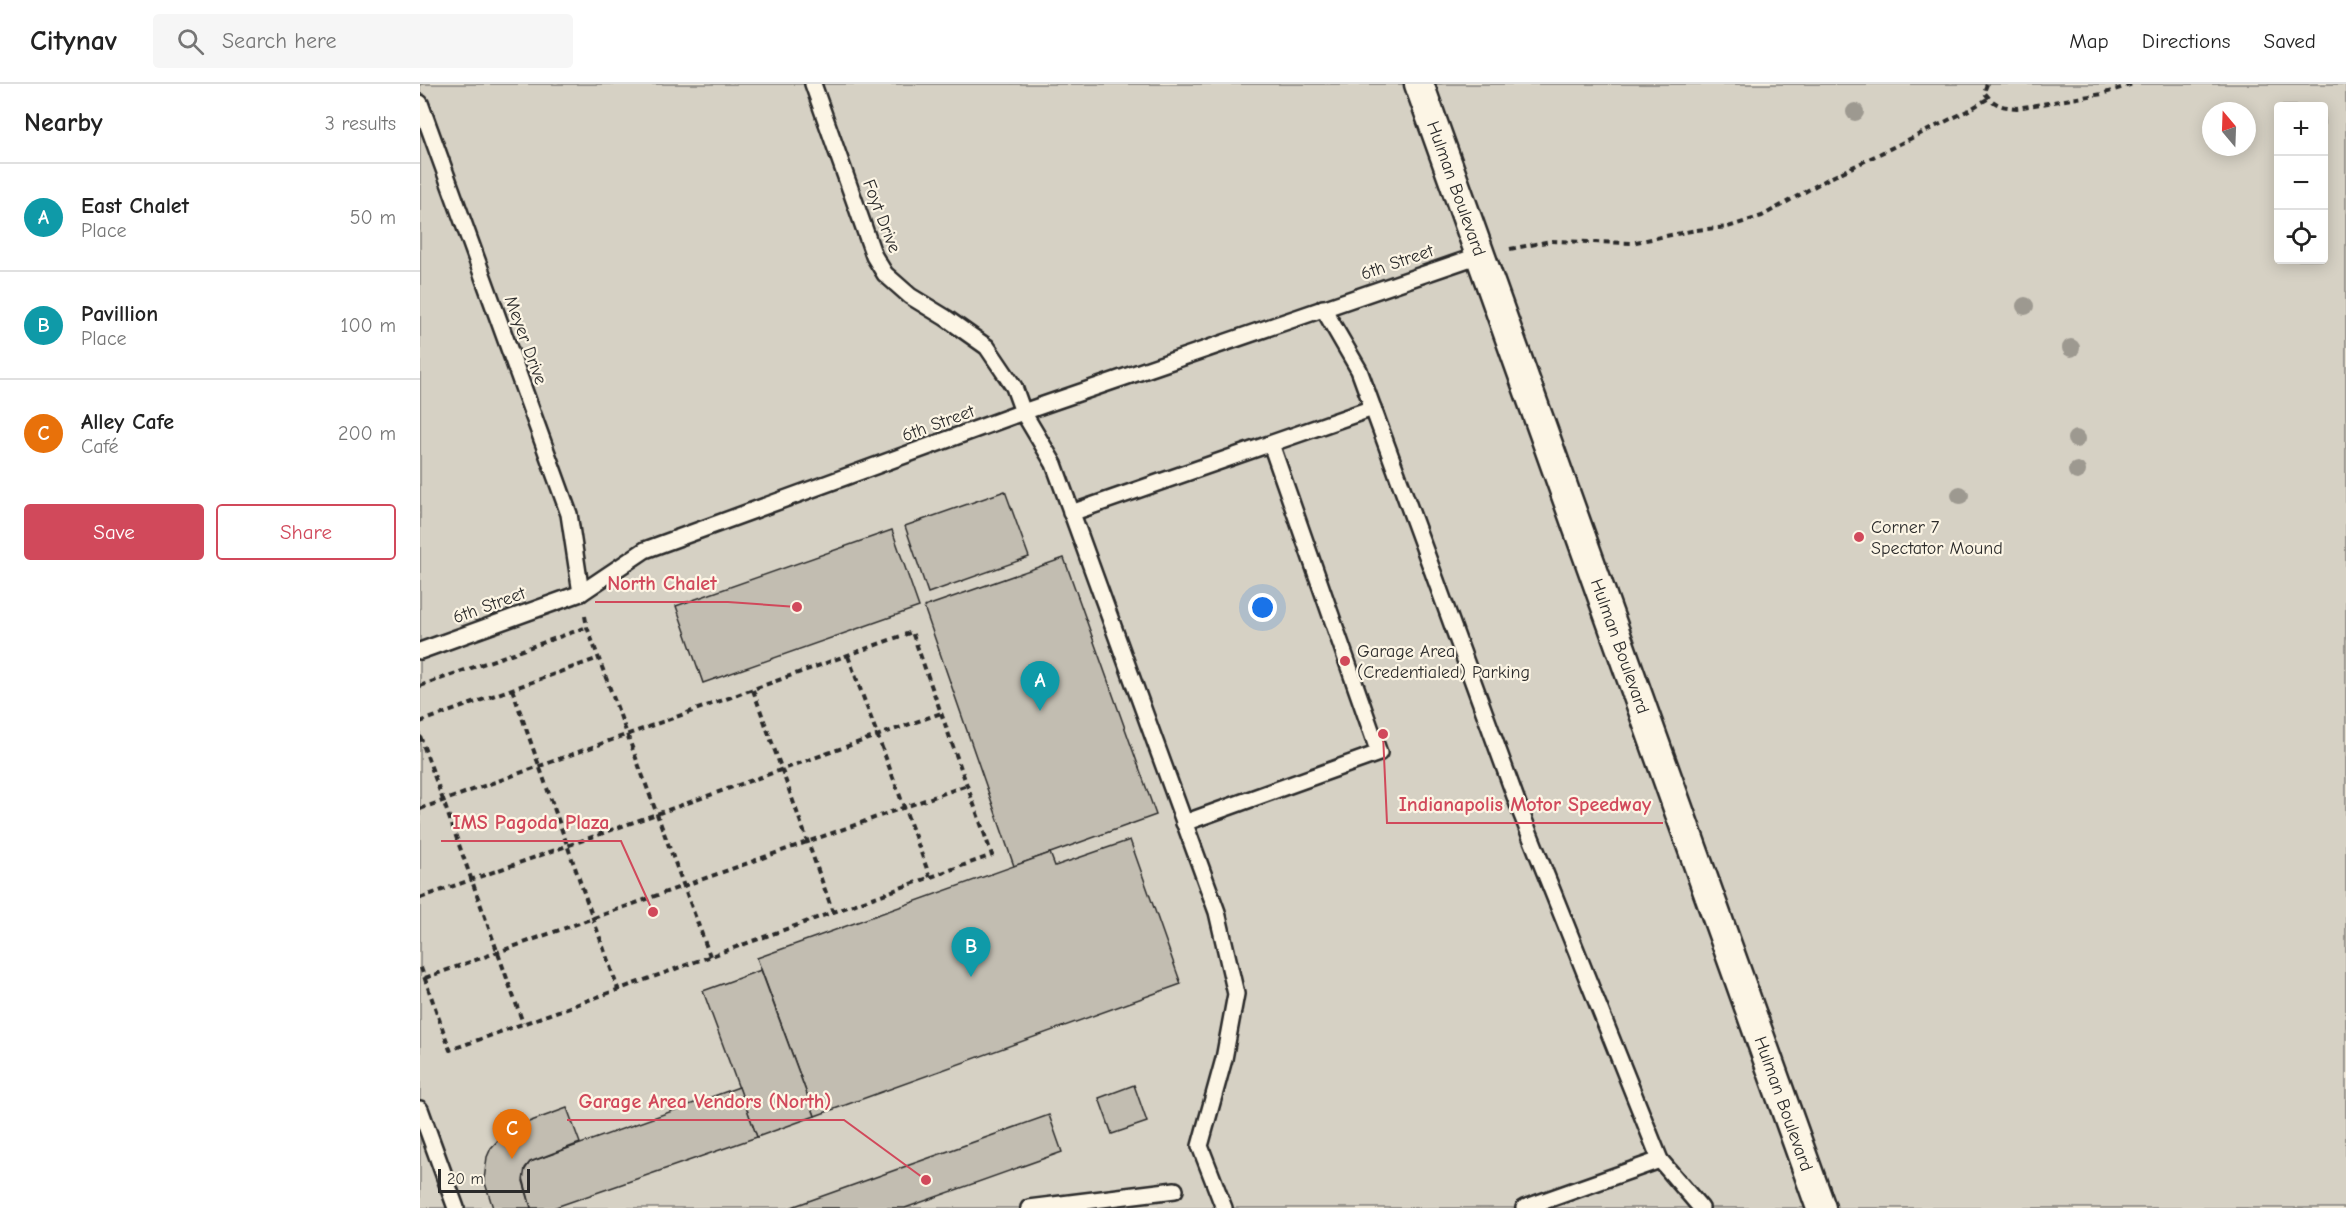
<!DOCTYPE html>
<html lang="en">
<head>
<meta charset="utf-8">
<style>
	body { margin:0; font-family:"Comic Neue",sans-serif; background:#f6f6f6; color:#222 }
	.controls { position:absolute; right:18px; top:18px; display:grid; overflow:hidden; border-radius:6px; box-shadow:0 3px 15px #0003 }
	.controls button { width:54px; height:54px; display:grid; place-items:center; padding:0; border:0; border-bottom:2px solid #e0e0e0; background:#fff; color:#222; font:30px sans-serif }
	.compass { position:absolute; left:1782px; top:18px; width:54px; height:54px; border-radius:50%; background:#fff; box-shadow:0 3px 15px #0003; rotate:341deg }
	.scale { position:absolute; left:18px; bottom:15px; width:92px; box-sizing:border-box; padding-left:6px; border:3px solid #2b2b2b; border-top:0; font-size:16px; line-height:21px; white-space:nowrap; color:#2b2b2b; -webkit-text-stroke:4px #fcf5e5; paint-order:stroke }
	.you { position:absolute; left:843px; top:524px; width:21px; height:21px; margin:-15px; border:4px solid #fff; border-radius:50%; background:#1a73e8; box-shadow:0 0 0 9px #1a73e833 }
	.badge { display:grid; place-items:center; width:39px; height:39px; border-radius:50%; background:#d1495b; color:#fff; font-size:20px; font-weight:700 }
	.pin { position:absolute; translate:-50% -50px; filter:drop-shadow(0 2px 3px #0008) }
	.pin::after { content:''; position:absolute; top:32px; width:21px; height:18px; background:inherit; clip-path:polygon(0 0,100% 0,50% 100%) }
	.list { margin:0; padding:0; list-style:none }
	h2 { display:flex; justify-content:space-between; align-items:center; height:78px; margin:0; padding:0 24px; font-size:26px }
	h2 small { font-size:20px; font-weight:400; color:#767676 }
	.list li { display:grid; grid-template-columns:39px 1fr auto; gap:18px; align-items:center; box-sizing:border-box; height:108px; padding:0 24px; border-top:2px solid #e0e0e0 }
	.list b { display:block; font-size:22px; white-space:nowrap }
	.list p { margin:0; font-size:20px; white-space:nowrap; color:#767676 }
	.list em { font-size:20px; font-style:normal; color:#767676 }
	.actions { display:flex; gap:12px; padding:18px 24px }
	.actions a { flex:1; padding:14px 0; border:2px solid #d1495b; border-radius:6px; text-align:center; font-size:21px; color:#d1495b }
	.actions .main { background:#d1495b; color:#fff }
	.icon { flex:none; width:33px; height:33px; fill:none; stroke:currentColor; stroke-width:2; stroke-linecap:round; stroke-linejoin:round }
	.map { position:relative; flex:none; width:1926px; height:1124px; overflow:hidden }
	header { display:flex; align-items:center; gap:36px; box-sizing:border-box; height:84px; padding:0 30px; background:#fff; border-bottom:2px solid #e0e0e0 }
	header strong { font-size:28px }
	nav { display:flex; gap:33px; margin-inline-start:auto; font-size:21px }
	.search { width:420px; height:54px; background:#f6f6f6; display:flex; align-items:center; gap:15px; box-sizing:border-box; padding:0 21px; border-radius:6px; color:#767676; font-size:22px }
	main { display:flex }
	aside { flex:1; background:#fff }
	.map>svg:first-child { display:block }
	.green { fill:#d6d1c4; stroke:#807e78; stroke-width:1.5; fill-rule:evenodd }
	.building { fill:#c2bdb1; stroke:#2b2b2b; stroke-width:1.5 }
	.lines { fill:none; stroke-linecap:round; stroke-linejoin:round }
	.lane-casing { stroke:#2b2b2b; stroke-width:20 }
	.street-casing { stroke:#2b2b2b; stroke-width:33 }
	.path { stroke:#2b2b2b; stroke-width:4; stroke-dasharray:6 4.5; stroke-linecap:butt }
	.lane { stroke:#fcf5e5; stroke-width:15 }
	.street { stroke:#fcf5e5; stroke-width:28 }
	.tree { fill:#9d9990 }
	.poi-dot { fill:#d1495b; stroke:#fcf5e5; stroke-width:2 }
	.labels { text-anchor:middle; stroke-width:4.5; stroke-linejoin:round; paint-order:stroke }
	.street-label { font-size:18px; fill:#2b2b2b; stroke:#fcf5e5 }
	.poi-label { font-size:18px; fill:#2b2b2b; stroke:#fcf5e5; text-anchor:start }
	.leader { fill:none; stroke:#d1495b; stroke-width:2 }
	.callout-dot { fill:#d1495b; stroke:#fcf5e5; stroke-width:2 }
	.callout-label { font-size:20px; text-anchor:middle; font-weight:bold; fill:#d1495b; stroke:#fcf5e5; stroke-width:4.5; stroke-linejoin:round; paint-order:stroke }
</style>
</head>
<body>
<header>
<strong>Citynav</strong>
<div class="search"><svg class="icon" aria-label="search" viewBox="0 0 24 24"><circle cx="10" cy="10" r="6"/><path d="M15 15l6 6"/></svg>Search here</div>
<nav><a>Map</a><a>Directions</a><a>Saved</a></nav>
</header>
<main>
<aside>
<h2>Nearby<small>3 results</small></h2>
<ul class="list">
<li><span class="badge" style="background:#0f9aa8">A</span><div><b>East Chalet</b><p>Place</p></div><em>50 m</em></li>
<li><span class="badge" style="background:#0f9aa8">B</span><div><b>Pavillion</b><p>Place</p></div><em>100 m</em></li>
<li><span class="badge" style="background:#e8710a">C</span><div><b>Alley Cafe</b><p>Café</p></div><em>200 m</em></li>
</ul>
<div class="actions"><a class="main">Save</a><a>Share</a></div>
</aside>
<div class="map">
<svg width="1926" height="1124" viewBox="0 0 1926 1124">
	<rect width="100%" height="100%" fill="#f4edde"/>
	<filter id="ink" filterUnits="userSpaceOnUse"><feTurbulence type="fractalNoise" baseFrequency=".0167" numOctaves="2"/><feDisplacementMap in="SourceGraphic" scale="12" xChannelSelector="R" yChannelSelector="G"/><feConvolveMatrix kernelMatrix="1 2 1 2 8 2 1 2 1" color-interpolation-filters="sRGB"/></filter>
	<g filter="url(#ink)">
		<!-- green -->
		<path class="green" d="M0,0H1926V1124H0ZM1858,22H1904V176H1858ZM1791,27H1827V63H1791Z"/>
		<!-- building -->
		<g class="building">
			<path d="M585,407L609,473L508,509L485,442Z"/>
			<path d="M472,446L499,523L283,599L256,522Z"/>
			<path d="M644,474L736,731L594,782L504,523Z"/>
			<path d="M710,756L761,900L395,1032L337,874L630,769L635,782Z"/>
			<path d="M341,886L395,1032L337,1053L283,907Z"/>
			<path d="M714,1001L727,1038L692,1050L679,1014Z"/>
			<path d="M319,1003L337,1053L133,1124H111L102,1090L110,1078Z"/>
			<path d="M147,1024L160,1059L110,1078L105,1084L103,1097L111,1124H73L64,1096L67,1073L71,1064L83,1051L92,1044Z"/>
			<path d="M629,1031L642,1068L485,1124H369Z"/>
		</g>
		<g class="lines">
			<!-- lane casing -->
			<g class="lane-casing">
				<g id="lane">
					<path d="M393,0L454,172L465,190L490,212L526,234L567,263L594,303L603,328L634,380L797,828L816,910L804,975L780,1062L804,1124"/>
					<path d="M0,19L149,430L161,509"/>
					<path d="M903,224L939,286L1100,726L1240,1076L1281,1124"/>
					<path d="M651,429L953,324"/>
					<path d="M0,567L161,509L225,466L603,328L1060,171"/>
					<path d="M764,739L959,669L851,360"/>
					<path d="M0,1025L36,1124"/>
					<path d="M609,1124L755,1106"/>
					<path d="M1104,1124L1240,1076"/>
				</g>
			</g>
			<!-- street casing -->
			<g class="street-casing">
				<g id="street">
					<path id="s1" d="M999,0L1401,1124"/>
				</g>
			</g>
			<!-- path -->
			<g class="path">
				<path d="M1567,0L1564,8C1574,21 1581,23 1597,24L1682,10L1713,0"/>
				<path d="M1090,165L1131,157L1211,159L1276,146L1308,143L1342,132L1406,96L1549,26L1569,14"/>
				<path d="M165,532L167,543L290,872"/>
				<path d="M428,572L510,793"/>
				<path d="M0,602L167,543"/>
				<path d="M92,605L198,905"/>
				<path d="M333,606L413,828"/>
				<path d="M0,638L179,574"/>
				<path d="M0,652L103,939"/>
				<path d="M0,725L492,548L572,771L30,966L0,881"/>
				<path d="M0,814L521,629"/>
				<path d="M5,894L547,701"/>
			</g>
			<!-- lane -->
			<use href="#lane" class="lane"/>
			<!-- street -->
			<use href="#street" class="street"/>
		</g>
		<!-- trees -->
		<g class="tree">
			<circle cx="1435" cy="28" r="9"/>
			<circle cx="1605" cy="222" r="9"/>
			<circle cx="1651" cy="264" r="9"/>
			<circle cx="1656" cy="355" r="9"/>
			<circle cx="1657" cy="387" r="9"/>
			<circle cx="1540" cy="411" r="9"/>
		</g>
	</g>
	<!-- markers -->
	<g class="poi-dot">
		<circle cx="1439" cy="453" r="6"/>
		<circle cx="925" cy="577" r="6"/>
	</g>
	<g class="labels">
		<!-- street labels -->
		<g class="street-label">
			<text dy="6" stroke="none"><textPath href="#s1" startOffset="111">Hulman Boulevard</textPath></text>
			<text transform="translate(462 132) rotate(69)" y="6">Foyt Drive</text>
			<text transform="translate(977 178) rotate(-19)" y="6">6th Street</text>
			<text transform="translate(106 256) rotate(70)" y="6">Meyer Drive</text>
			<text transform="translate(518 339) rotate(-20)" y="6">6th Street</text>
			<text transform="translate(69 521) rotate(-20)" y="6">6th Street</text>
			<text dy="6" stroke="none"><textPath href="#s1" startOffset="597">Hulman Boulevard</textPath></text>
			<text dy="6" stroke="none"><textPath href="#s1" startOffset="1083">Hulman Boulevard</textPath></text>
		</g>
		<!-- poi labels -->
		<g class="poi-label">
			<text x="1451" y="449">Corner 7<tspan x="1451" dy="21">Spectator Mound</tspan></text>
			<text x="937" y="573">Garage Area<tspan x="937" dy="21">(Credentialed) Parking</tspan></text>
		</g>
	</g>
	<!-- callouts -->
	<path class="leader" d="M377 523L308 518H175M963 650L967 739H1243M233 828L201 757H21M506 1096L424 1036H147"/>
	<g class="callout-dot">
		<circle cx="377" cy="523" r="6"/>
		<circle cx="963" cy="650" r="6"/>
		<circle cx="233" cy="828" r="6"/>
		<circle cx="506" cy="1096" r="6"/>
	</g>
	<g class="callout-label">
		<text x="242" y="506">North Chalet</text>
		<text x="1105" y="727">Indianapolis Motor Speedway</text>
		<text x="111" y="745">IMS Pagoda Plaza</text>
		<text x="285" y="1024">Garage Area Vendors (North)</text>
	</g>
</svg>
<div class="controls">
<button>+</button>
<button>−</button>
<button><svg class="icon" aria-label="locate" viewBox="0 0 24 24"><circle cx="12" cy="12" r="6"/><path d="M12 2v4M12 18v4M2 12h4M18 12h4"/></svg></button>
</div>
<svg class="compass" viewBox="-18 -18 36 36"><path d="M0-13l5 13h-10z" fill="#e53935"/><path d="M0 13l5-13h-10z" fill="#767676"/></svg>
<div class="scale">20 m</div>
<div class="you"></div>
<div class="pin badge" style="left:620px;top:627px;background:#0f9aa8">A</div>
<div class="pin badge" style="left:551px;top:893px;background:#0f9aa8">B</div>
<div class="pin badge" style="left:92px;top:1075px;background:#e8710a">C</div>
</div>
</main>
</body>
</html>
